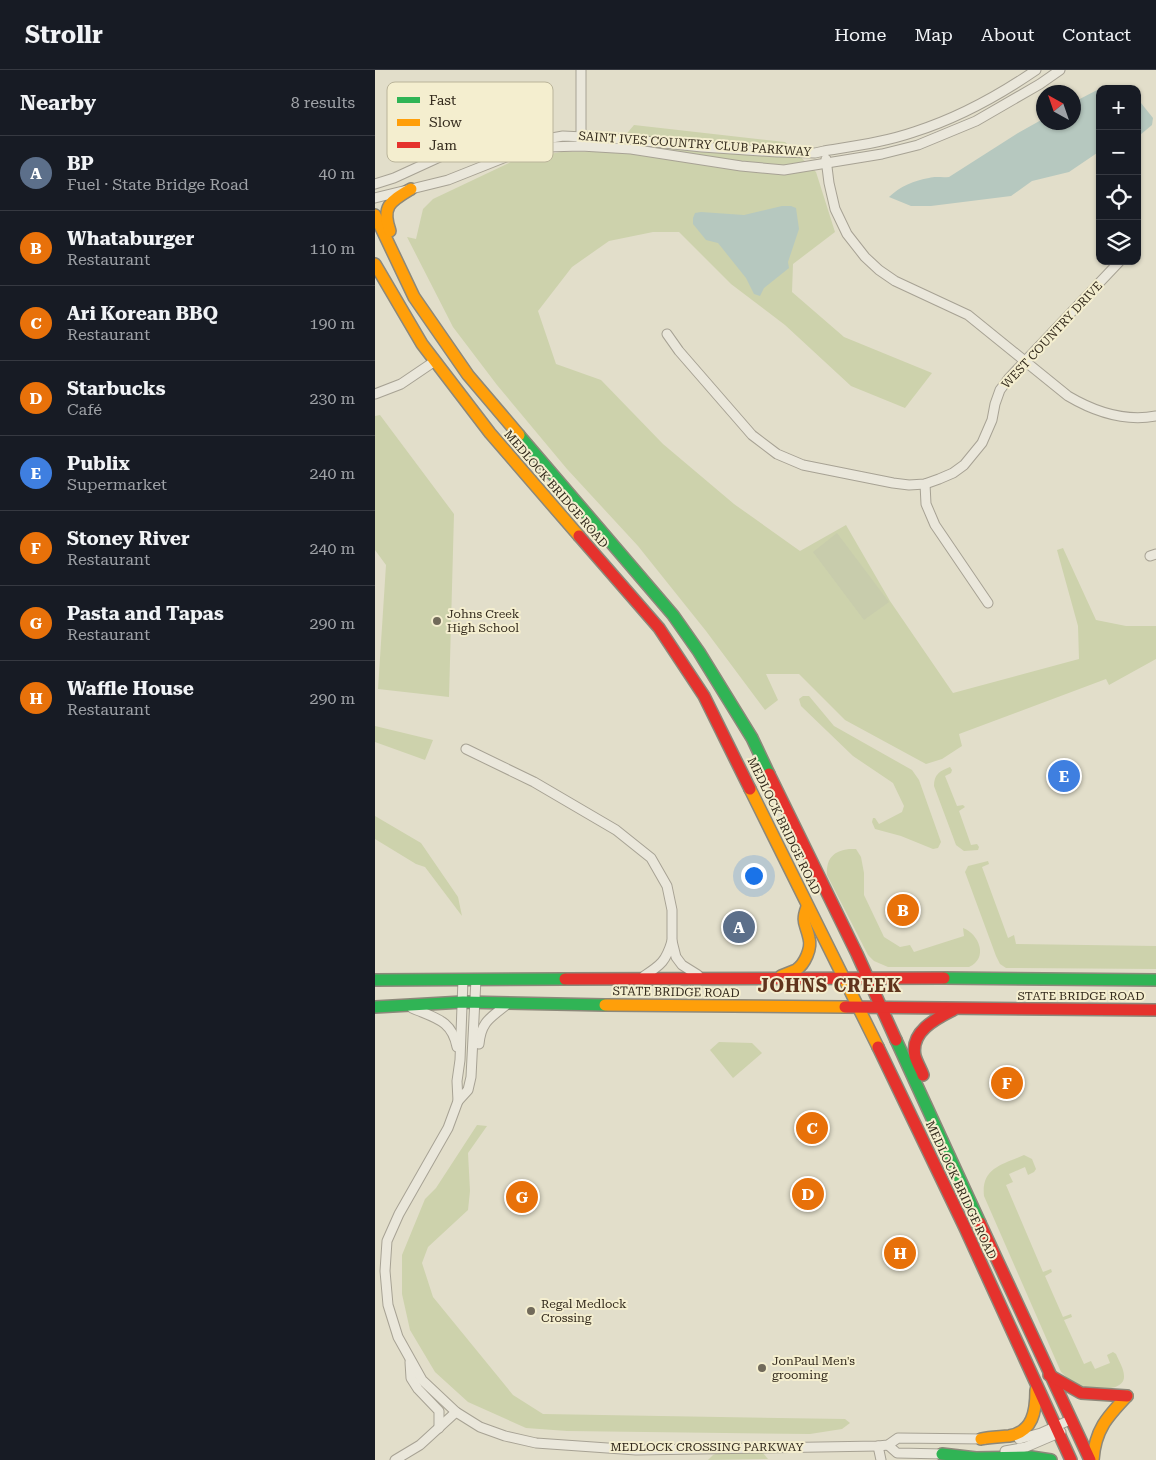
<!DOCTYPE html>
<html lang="en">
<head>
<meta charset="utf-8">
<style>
	body { margin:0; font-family:"Roboto Serif",serif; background:#242831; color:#f1f3f6 }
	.controls { position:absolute; right:15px; top:15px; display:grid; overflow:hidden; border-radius:10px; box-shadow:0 1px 4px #0004 }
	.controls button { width:45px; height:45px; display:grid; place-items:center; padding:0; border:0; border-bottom:1px solid #363941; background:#171b24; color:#f1f3f6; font:25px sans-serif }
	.compass { position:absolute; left:661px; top:15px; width:45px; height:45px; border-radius:50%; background:#171b24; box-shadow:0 1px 4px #0004; rotate:320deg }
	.you { position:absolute; left:378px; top:805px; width:18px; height:18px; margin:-12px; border:4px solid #fff; border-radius:50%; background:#1a73e8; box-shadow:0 0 0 8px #1a73e833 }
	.badge { display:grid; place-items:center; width:32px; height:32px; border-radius:50%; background:#716a5a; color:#fff; font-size:16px; font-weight:700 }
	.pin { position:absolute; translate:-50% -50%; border:2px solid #fff; box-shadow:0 1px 5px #0006 }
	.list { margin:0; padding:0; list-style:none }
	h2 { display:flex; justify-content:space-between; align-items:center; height:65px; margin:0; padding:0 20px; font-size:21px }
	h2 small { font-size:16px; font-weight:400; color:#9ea1a6 }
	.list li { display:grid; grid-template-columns:32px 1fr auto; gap:15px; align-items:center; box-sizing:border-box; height:75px; padding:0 20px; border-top:1px solid #363941 }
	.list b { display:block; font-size:19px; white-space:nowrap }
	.list p { margin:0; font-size:16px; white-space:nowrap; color:#9ea1a6 }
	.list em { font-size:16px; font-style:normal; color:#9ea1a6 }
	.icon { flex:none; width:28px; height:28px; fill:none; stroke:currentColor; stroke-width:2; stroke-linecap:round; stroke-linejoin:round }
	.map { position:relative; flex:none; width:781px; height:1390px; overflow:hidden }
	header { display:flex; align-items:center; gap:30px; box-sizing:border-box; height:70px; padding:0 25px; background:#171b24; border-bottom:1px solid #363941 }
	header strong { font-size:24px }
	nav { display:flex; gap:28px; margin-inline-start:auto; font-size:18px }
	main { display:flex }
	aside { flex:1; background:#171b24 }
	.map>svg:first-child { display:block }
	.green { fill:#cdd2ac }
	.cemetery { fill:#c8ccac }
	.water { fill:#b6c8bf }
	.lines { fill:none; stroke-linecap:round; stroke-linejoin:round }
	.street-casing { stroke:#a7a294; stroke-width:11 }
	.fast-casing { stroke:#8c887a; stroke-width:14 }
	.slow-casing { stroke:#8c887a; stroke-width:14 }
	.jam-casing { stroke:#8c887a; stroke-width:14 }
	.street { stroke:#eae7db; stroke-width:9 }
	.fast { stroke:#30b455; stroke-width:11 }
	.slow { stroke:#ff9f0a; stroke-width:11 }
	.jam { stroke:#e5322d; stroke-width:11 }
	.poi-dot { fill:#716a5a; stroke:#f4eecf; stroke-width:2 }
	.labels { text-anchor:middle; stroke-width:4; stroke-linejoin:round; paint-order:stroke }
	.street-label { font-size:12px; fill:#342b1d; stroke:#f4eecf }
	.poi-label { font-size:12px; fill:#342b1d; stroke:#f4eecf; text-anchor:start }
	.district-label { font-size:18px; font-weight:bold; letter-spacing:1px; fill:#60341d; stroke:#f4eecf }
	.key { fill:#f4eecf; stroke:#bab49a; stroke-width:1 }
	.key-label { font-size:14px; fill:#342b1d }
</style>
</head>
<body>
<header>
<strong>Strollr</strong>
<nav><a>Home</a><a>Map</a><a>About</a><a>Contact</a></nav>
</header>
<main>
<aside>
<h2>Nearby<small>8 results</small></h2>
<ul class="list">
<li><span class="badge" style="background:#5c6f8a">A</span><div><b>BP</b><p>Fuel · State Bridge Road</p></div><em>40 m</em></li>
<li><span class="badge" style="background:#e8710a">B</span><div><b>Whataburger</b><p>Restaurant</p></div><em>110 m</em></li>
<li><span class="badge" style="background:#e8710a">C</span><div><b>Ari Korean BBQ</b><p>Restaurant</p></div><em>190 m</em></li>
<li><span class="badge" style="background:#e8710a">D</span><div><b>Starbucks</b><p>Café</p></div><em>230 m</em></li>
<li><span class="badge" style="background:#3f7fe0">E</span><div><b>Publix</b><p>Supermarket</p></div><em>240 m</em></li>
<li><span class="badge" style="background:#e8710a">F</span><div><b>Stoney River</b><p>Restaurant</p></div><em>240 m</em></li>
<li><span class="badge" style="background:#e8710a">G</span><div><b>Pasta and Tapas</b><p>Restaurant</p></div><em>290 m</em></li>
<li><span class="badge" style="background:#e8710a">H</span><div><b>Waffle House</b><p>Restaurant</p></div><em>290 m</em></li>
</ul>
</aside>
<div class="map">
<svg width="781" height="1390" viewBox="0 0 781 1390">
	<rect width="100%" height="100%" fill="#e2deca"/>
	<!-- green -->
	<g class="green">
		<path d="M259,55L410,72L441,102L460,162L418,194L417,222L469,267L557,303L530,338L476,316L410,255L356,214L304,162H278L234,171L197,197L163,241L181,294L226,310L288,374L359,434L425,481L471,455L515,531L578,623L704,589L703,556L682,480L688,478L721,550L751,556H781V589L734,615L731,609L584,664L587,676L567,689L551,694L470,650L424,604H391L403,630L390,640L331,561L263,476L192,399L122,315L78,257L32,167L41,169L48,139L58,129L140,90L186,82H236Z"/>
		<path d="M5,345L79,444L74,627L3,619L11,495L0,480V346Z"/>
		<path d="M428,626H434L459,656L537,700L544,710L566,772L563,778L558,779L526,766L500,759L497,752L498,748H500L504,754L527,742L529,736L518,713L478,686L426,636L424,629Z"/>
		<path d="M0,656L58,670L50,690L0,672Z"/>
		<path d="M575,697L577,700L576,703L570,706L582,736L588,735L590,737L584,741L596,775L602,774L604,777L603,780L589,781L581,775L559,716C559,704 565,701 575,697Z"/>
		<path d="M0,746L46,773L83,827L87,846L50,797L41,794L0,769Z"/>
		<path d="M474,779H481L486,787L489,803V825L509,867L525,877L535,875L539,882L589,866L588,858C604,864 614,888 594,897H513L499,891L493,885L452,805C451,788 459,781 474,779Z"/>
		<path d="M613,791L614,794L607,797L633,868L639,865L641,874L781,876V899L631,898L625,894L621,886L590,802L593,796Z"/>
		<path d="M344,972L377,973L387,983L358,1008L335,980Z"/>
		<path d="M102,1055L112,1056L93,1083L95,1121L93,1140L53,1177L47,1193L58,1227L138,1325L168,1344L470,1349L475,1353L467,1359L435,1364L192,1361L151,1358L93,1332L60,1302L35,1260L27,1224V1185L50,1129L61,1118Z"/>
		<path d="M649,1085L657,1089L661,1099L659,1102L653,1105L650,1097L634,1104L638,1112L631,1115L668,1202L676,1199L677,1202L670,1206L688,1247L696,1244L697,1247L689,1250L709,1294L716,1291L720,1299L735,1293L732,1285L738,1282L741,1284C744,1291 749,1299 749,1306C750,1323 715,1319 704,1319L686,1302L609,1126C606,1098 627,1095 649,1085Z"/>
		<path d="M347,1382L388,1383L393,1389L333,1390L338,1385Z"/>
	</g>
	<!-- cemetery -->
	<path class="cemetery" d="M462,463L514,532L489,550L438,482Z"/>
	<!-- water -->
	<g class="water">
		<path d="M739,16L749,19H725V81L694,102L657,111L636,126L556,136H536L514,127C524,117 540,110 554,108C561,106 567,108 574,107L643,63L668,49V52H698L699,32L726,18Z"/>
		<path d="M762,28L778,48L777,55L765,65H762Z"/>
		<path d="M407,136H416L421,138L424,159L413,192L414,198L389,218L385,226L379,224L371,208L343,173L331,170L318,154V148L320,143L326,142L369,145Z"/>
	</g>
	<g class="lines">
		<!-- street casing -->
		<g class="street-casing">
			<g id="street">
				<path d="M206,0V73"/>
				<path d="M451,89L454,113L460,139L472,164L490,187L504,200L520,211L593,245L693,326C720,342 749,352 781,346"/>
				<path d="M0,114L19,108L67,86L89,79L109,80L188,66L251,69L327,77L402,82L440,83L449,81C479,76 510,72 539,62C583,48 623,26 661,0"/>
				<path d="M0,128L73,110L136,85L172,77L206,76L256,79L366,96L409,100L507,84L543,75L601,51L665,14L685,0"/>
				<path d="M292,264L304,281L377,365L402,384L428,395L518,413L534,415L550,414L564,409L578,403L589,395L607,373L617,350L620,334L625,320L634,308L745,191"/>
				<path d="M0,324L26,314L60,291"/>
				<path d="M550,414L551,434L560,455L613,533"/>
				<path d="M775,486L781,484"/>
				<path d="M91,679L159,712L241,760L276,788L292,816L297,840V871L301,887L307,895L323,905"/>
				<path d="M269,906C286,895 291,891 297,871"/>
				<path d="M88,909L85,990L82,1011L83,1031L73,1058L24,1144L12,1171L10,1201L13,1235L23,1267L47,1310L81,1342L105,1357L130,1366L161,1373L261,1380L503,1376L513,1375L523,1368L609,1369"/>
				<path d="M37,938C60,948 77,950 82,977"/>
				<path d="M104,974C106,952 115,948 130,936"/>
				<path d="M83,1031L93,1020L96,1007L101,909"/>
				<path d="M35,1292L36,1308L43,1319L64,1341V1358"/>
				<path d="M644,1369L666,1363L695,1350"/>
				<path d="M513,1375L522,1383L569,1384"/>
				<path d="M503,1376L506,1390"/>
				<path d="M630,1381L651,1377L686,1362"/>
				<path d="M20,1390L45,1375L81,1342"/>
			</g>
		</g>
		<!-- fast casing -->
		<g class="fast-casing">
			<g id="fast">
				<path d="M144,365L298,545L324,582L377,668L394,704"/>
				<path d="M569,908L781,910"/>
				<path d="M0,910L190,909"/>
				<path d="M0,937L88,932L230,935"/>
				<path d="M521,970L605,1153"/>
				<path d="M567,1384L601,1388L656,1387L676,1390"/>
			</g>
		</g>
		<!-- slow casing -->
		<g class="slow-casing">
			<g id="slow">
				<path d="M0,145L39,227L93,305L144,365"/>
				<path d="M15,161C6,136 16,131 36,119"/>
				<path d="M0,194L47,274L115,363L204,466"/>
				<path d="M375,719L503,977"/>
				<path d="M406,906C411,904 416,902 421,900C430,894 437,878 434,868C431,853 426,853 432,837"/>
				<path d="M230,935L470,937"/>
				<path d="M606,1369C615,1367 624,1367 634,1366C658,1362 661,1341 661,1320"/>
				<path d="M718,1390C720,1360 732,1347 752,1326"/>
			</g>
		</g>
		<!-- jam casing -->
		<g class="jam-casing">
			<g id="jam">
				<path d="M204,466L284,558L329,626L375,719"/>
				<path d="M394,704L482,884L521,970"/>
				<path d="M190,909L569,908"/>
				<path d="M470,937L781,940"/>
				<path d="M503,977L590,1158L696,1390"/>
				<path d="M548,1005C546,999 542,993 540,986C535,962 560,949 578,940"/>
				<path d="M605,1153L715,1390"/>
				<path d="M674,1305L706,1323L752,1326"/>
			</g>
		</g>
		<!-- street -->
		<use href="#street" class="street"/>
		<!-- fast -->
		<use href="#fast" class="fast"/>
		<!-- slow -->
		<use href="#slow" class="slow"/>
		<!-- jam -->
		<use href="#jam" class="jam"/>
	</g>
	<!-- markers -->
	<g class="poi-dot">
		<circle cx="62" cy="551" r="5"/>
		<circle cx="156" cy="1241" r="5"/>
		<circle cx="387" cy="1298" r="5"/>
	</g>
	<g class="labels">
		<!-- street labels -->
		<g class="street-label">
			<text transform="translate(320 74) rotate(4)" y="4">SAINT IVES COUNTRY CLUB PARKWAY</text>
			<text transform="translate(677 265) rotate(-47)" y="4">WEST COUNTRY DRIVE</text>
			<text transform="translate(181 419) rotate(49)" y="4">MEDLOCK BRIDGE ROAD</text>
			<text transform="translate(409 756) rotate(64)" y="4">MEDLOCK BRIDGE ROAD</text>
			<text transform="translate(301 922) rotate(1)" y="4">STATE BRIDGE ROAD</text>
			<text x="706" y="930">STATE BRIDGE ROAD</text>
			<text transform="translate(586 1120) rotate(65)" y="4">MEDLOCK BRIDGE ROAD</text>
			<text x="332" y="1381">MEDLOCK CROSSING PARKWAY</text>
		</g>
		<!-- poi labels -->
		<g class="poi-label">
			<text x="72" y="548">Johns Creek<tspan x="72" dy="14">High School</tspan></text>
			<text x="166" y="1238">Regal Medlock<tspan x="166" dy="14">Crossing</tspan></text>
			<text x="397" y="1295">JonPaul Men's<tspan x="397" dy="14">grooming</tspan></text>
		</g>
		<!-- district labels -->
		<g class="district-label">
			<text x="455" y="922">JOHNS CREEK</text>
		</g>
	</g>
	<!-- legend -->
	<rect x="12" y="12" width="166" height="80" rx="8" class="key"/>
	<rect x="22" y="27" width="23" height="6" fill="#30b455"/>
	<rect x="22" y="49" width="23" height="7" fill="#ff9f0a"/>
	<rect x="22" y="72" width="23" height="6" fill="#e5322d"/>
	<g class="key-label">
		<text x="54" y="35">Fast</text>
		<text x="54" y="57">Slow</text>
		<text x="54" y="80">Jam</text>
	</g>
</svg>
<div class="controls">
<button>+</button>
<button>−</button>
<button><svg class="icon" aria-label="locate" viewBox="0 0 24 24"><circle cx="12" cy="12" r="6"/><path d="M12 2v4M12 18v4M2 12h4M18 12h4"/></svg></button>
<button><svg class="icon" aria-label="layers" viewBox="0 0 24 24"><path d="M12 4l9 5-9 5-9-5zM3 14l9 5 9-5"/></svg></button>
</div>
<svg class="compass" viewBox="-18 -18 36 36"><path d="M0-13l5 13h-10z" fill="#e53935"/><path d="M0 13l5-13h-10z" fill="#9ea1a6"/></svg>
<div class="you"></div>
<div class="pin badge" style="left:364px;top:857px;background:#5c6f8a">A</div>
<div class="pin badge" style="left:528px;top:840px;background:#e8710a">B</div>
<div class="pin badge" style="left:437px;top:1058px;background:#e8710a">C</div>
<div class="pin badge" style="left:433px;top:1124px;background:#e8710a">D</div>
<div class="pin badge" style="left:689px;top:706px;background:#3f7fe0">E</div>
<div class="pin badge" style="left:632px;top:1013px;background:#e8710a">F</div>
<div class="pin badge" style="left:147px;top:1127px;background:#e8710a">G</div>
<div class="pin badge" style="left:525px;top:1183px;background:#e8710a">H</div>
</div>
</main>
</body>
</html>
